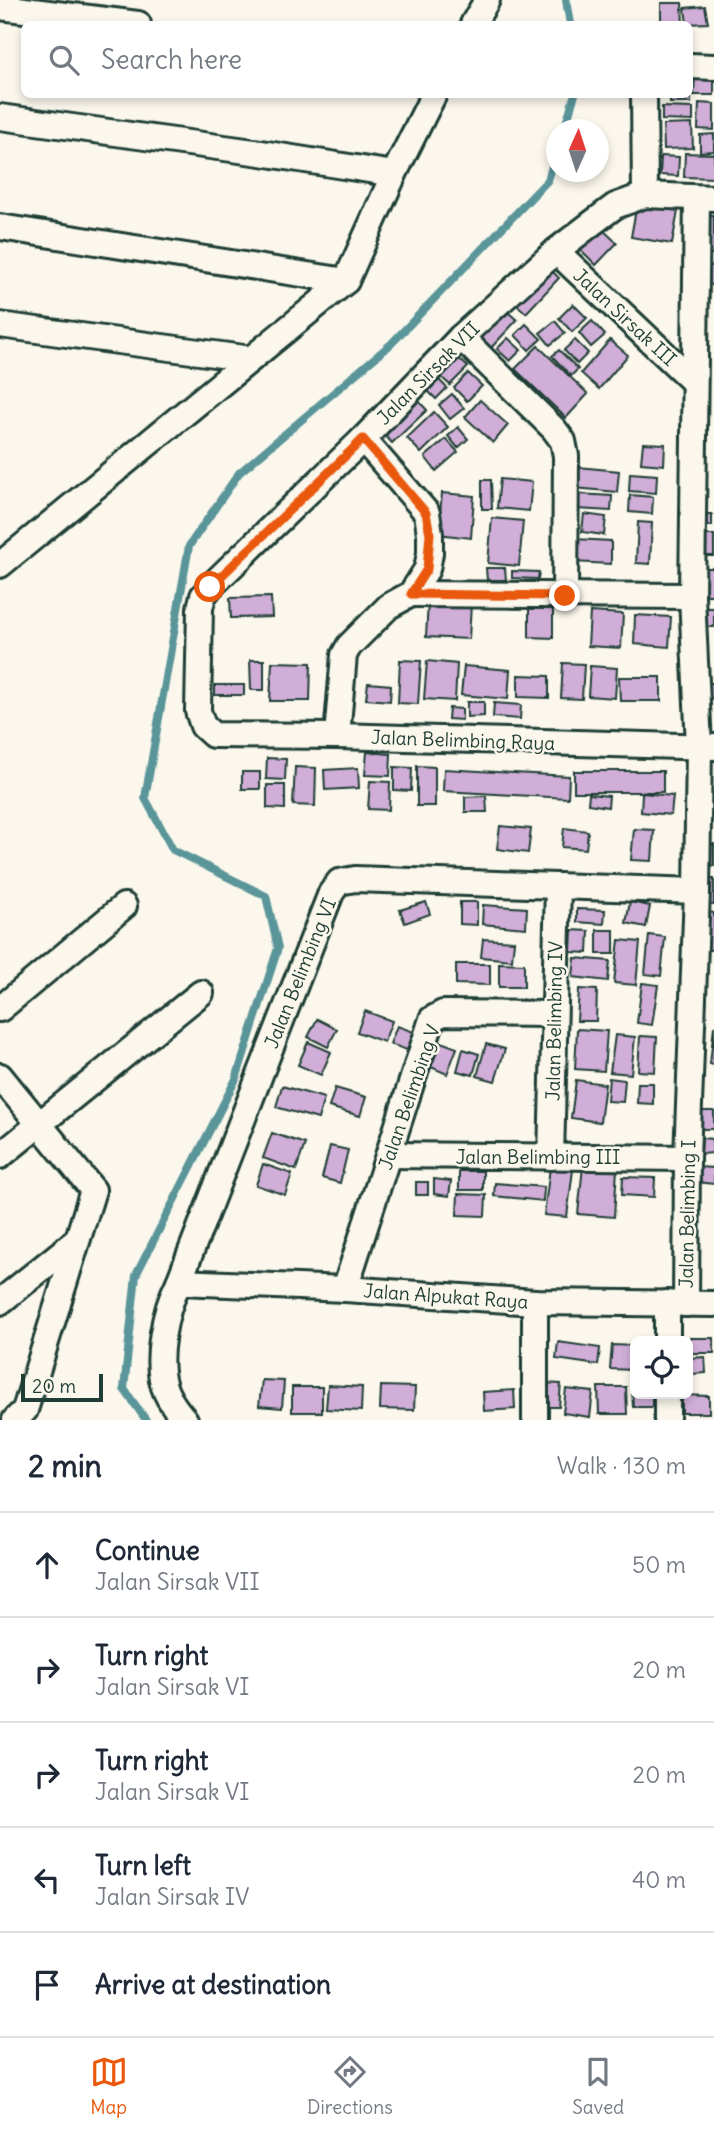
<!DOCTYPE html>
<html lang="en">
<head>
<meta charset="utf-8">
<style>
	body { margin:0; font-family:Delius,sans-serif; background:#f6f6f7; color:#1f2937 }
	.controls { position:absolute; right:21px; bottom:21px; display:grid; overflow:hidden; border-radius:10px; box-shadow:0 4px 10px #0003 }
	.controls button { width:63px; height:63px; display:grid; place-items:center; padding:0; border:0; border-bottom:2px solid #e0e1e3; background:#fff; color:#1f2937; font:35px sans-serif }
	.compass { position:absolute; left:546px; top:119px; width:63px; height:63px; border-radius:50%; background:#fff; box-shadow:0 4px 10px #0003; rotate:3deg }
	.scale { position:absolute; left:21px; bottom:18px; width:82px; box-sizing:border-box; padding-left:7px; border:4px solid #1f3d34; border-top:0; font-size:19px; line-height:24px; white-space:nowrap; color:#1f3d34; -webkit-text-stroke:5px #fbf7ec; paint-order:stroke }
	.stop { position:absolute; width:21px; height:21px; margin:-16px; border:5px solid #ea580c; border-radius:50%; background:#fff }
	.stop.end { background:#ea580c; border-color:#fff; box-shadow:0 2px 7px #0008 }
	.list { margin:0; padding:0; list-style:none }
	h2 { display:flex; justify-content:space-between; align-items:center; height:91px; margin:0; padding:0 28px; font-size:30px }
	h2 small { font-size:23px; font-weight:400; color:#747a83 }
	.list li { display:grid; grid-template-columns:46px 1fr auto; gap:21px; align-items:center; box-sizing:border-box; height:105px; padding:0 28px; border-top:2px solid #e0e1e3 }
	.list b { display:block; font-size:26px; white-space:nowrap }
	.list p { margin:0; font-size:23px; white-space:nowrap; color:#747a83 }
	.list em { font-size:23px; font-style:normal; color:#747a83 }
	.icon { flex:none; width:38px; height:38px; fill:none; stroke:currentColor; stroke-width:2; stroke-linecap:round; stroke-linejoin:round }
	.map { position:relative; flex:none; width:714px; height:1420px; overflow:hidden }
	.search { position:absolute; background:#fff; box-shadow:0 4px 10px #0003; left:21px; right:21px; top:21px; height:77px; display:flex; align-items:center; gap:18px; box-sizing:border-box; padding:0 24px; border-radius:10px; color:#747a83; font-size:26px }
	.sheet { height:616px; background:#fff }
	nav { display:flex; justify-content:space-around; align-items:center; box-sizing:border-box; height:98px; border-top:2px solid #e0e1e3; background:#fff; font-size:19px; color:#747a83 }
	nav a { display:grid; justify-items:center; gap:4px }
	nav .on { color:#ea580c }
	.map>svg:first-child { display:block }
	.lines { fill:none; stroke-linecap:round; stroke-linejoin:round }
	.stream { stroke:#5a959a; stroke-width:8 }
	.building { fill:#d1aed8; stroke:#1f3d34; stroke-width:2 }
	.street-casing { stroke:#1f3d34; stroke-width:30 }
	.street { stroke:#fbf7ec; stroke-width:24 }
	.route { stroke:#ea580c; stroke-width:9 }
	.labels { text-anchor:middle; stroke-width:5; stroke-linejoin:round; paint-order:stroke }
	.street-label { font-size:19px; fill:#1f3d34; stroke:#fbf7ec }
</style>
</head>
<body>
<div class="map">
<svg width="714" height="1420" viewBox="0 0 714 1420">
	<rect width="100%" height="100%" fill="#fbf7ec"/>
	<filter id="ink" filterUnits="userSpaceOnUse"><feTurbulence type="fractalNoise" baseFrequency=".0143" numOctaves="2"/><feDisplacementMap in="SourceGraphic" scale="14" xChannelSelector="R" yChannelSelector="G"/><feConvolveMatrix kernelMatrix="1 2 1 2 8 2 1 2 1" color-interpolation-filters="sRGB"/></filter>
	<g filter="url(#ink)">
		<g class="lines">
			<!-- stream -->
			<g class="stream">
				<path d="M566,0L570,24"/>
				<path d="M564,130L575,94"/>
				<path d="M146,1420L124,1389L136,1275L236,1079L278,948L266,896L173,850L145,798L189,546L239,473L391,344L548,180L556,153"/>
			</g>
		</g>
		<!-- building -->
		<g class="building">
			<path d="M661,3H682L683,24H661Z"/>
			<path d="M705,6L708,23L687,24L685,8Z"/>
			<path d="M695,71H714V95H694Z"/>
			<path d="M690,75L691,103H670V94H690Z"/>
			<path d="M699,103L714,104V130L698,129Z"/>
			<path d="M662,107L693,108V121L662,120Z"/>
			<path d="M692,124L693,148L664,149L663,125Z"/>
			<path d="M714,134V151L700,152V135Z"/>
			<path d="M685,153L714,154V178L684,177Z"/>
			<path d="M661,156L679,157L678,176L660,175Z"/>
			<path d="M637,204L678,211L672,244L631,237Z"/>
			<path d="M710,215H714V254H708Z"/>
			<path d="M600,227L617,243L596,265L579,248Z"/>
			<path d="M701,265L714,266V285L699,284Z"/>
			<path d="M547,266L559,278L526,313L514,302Z"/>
			<path d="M573,304L587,318L572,332L559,318Z"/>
			<path d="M501,306L517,320L488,351L473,336Z"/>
			<path d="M555,321L565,333L550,345L540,333Z"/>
			<path d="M592,321L605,335L591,347L579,333Z"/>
			<path d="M526,324L541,339L529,350L515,335Z"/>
			<path d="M508,338L521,350L510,361L497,349Z"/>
			<path d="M575,340L588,353L577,364L564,350Z"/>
			<path d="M610,340L628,355L599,389L581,373Z"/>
			<path d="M538,346L588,394L566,418L515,369Z"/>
			<path d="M559,350L578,369L571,376L552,356Z"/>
			<path d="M457,357L468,367L450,385L439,375Z"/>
			<path d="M468,373L482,386L467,401L454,388Z"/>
			<path d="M434,375L447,388L436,399L423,386Z"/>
			<path d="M452,394L464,408L450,419L439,405Z"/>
			<path d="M415,397L427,410L392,443L380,430Z"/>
			<path d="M480,400L508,425L493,443L465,417Z"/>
			<path d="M434,412L448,427L421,453L407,438Z"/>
			<path d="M458,427L468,439L458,448L448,436Z"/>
			<path d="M446,439L458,452L436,471L425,457Z"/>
			<path d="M643,443L665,444L664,465L641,463Z"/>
			<path d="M578,467L619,471L617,492L575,488Z"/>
			<path d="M630,473L657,475L656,493L629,491Z"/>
			<path d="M500,479L532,482L529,511L497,508Z"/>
			<path d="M482,480H491L492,509H482Z"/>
			<path d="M442,493L474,496L471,538L438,534Z"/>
			<path d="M578,494L612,496L611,511L577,509Z"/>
			<path d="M630,495L653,497L652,514L629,512Z"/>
			<path d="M584,514L606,517L604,535L582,532Z"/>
			<path d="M702,514H712V526H703Z"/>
			<path d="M492,518L523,521L519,566L488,563Z"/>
			<path d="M638,522L652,523L650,564L636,563Z"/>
			<rect x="706" y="535" width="8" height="21"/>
			<path d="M574,539L611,541V564L573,562Z"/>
			<path d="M486,568H505L506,580H487Z"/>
			<path d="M702,568H714V595H701Z"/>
			<path d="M512,571L539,572L538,579L512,578Z"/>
			<path d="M271,597L272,617L231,618L230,598Z"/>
			<path d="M428,602L471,604L469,639L426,637Z"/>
			<path d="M529,606L553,607V638L529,637Z"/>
			<rect x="696" y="608" width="18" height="19"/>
			<path d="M590,612L623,614L621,648L588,646Z"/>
			<path d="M635,615L671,617L669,647L634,644Z"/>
			<path d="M250,660H264V690H251Z"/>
			<path d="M400,660L421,661L418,704L398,703Z"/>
			<path d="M427,661L457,664L455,701L424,699Z"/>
			<path d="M272,662L311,663L310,701H270Z"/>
			<path d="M563,663L584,664L582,699L561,698Z"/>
			<path d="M464,666L510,670L508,699L461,695Z"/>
			<path d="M590,666L617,668L615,698L588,696Z"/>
			<path d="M518,675L549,676V698L518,697Z"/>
			<path d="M619,677H661V701H620Z"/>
			<path d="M368,683L391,685L390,701L366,699Z"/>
			<path d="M708,683H714V699L708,698Z"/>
			<rect x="215" y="685" width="29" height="10"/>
			<path d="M467,702H484V716L467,717Z"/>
			<path d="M494,703L521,705L520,719L493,717Z"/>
			<path d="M449,708L462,709V720L448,719Z"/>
			<path d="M367,752L391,754L390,776L365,775Z"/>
			<path d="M267,758L286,759L285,780L266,779Z"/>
			<path d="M417,766L435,767V806H417Z"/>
			<path d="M295,767L316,768L315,806L293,805Z"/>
			<path d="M394,767L412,768L411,791L394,790Z"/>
			<path d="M358,768L359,788L325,790L324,770Z"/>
			<path d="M444,769L569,776L568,798L443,791Z"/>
			<rect x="574" y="771" width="89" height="21"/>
			<rect x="242" y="772" width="18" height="17"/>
			<path d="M370,781L390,782L389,810L368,809Z"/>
			<path d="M267,785H285V809L267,808Z"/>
			<path d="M642,793L673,796L671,815L641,812Z"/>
			<path d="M589,794L609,796L608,807L588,804Z"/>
			<path d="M486,796L487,812H465V797Z"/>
			<path d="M500,826L531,829L528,853L497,849Z"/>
			<path d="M564,828L588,831L586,849L562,847Z"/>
			<path d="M634,829L654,830L652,861L631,860Z"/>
			<path d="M703,844H714V866H704Z"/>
			<path d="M707,879H714V905L704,904Z"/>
			<path d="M426,902L430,914L405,923L400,910Z"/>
			<path d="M460,902H477V925L460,924Z"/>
			<path d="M630,902L650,906L646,927L626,923Z"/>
			<path d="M483,905L527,908L526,928L482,924Z"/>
			<path d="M577,909L605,910L604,924L577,922Z"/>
			<path d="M709,912L714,913V950H707Z"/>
			<path d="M572,930L589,931L588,953L571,952Z"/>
			<rect x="597" y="930" width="17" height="24"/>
			<path d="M649,935L665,937L661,976L645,974Z"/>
			<path d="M483,939L514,941L512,960L481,957Z"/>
			<path d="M619,940L640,942L636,985L614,983Z"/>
			<path d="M575,958L610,961L608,981L573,977Z"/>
			<path d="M499,963L524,964V987H499Z"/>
			<path d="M456,964H490V985L456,984Z"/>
			<path d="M642,983L658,985L652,1025L637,1023Z"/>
			<path d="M579,989L597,990L596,1021H577Z"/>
			<path d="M365,1011L392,1021L384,1042L357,1032Z"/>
			<path d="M317,1019L337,1029L328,1047L308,1037Z"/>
			<path d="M397,1026L414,1032L407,1050L390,1044Z"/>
			<path d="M714,1026V1065L710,1064Z"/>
			<path d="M577,1029L607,1031L604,1071L575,1069Z"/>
			<path d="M615,1035L635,1037L631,1074L610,1072Z"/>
			<path d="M640,1036L657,1037L655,1072L638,1071Z"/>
			<path d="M308,1042L331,1052L321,1075L298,1065Z"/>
			<path d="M441,1042L457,1048L447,1074L431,1067Z"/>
			<path d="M486,1044L505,1049L495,1081L477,1076Z"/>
			<path d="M463,1049L479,1054L473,1075L457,1071Z"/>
			<path d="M609,1078L625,1080L623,1102L607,1101Z"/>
			<path d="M576,1080L605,1084L600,1122L571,1118Z"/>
			<path d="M638,1083H653V1104L637,1103Z"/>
			<path d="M282,1086L324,1098L318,1119L276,1107Z"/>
			<path d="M335,1088L366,1097L360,1116L329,1107Z"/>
			<rect x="702" y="1111" width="12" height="18"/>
			<path d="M272,1133L305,1144L296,1170L263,1158Z"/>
			<path d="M702,1138L712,1139L713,1153L701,1154Z"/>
			<path d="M330,1146L348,1150L340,1183L322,1178Z"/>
			<path d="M263,1164L292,1174L285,1195L256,1185Z"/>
			<path d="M583,1166L617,1169L614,1217L578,1214Z"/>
			<path d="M550,1167L573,1170L567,1217L544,1215Z"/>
			<path d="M697,1167L714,1168V1184L696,1182Z"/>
			<rect x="459" y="1171" width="24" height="19"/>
			<path d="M623,1177L655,1178L654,1197L622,1195Z"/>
			<path d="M434,1179L451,1181L449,1196L434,1194Z"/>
			<rect x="416" y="1182" width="12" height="13"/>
			<path d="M495,1183L544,1187L543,1201L494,1196Z"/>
			<path d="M458,1194L486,1195L485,1216L457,1215Z"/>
			<path d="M690,1338H714V1353H689Z"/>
			<path d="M558,1342L600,1348L598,1365L556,1359Z"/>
			<path d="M612,1345L635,1346V1370L610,1369Z"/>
			<path d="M705,1357L706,1373L691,1374L690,1358Z"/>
			<path d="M262,1380L284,1381L282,1408L259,1406Z"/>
			<path d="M543,1383L561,1384L559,1407H542Z"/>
			<path d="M328,1385L362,1387L361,1411L326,1409Z"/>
			<path d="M381,1386L415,1387L414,1410L380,1409Z"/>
			<rect x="292" y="1387" width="30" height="25"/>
			<path d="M598,1387H626L627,1414H599Z"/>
			<path d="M632,1388H635V1394H652V1407H633Z"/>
			<path d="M566,1389L593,1392L590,1417L563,1413Z"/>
			<path d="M514,1390L515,1409L484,1411L483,1392Z"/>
			<path d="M682,1395L709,1396V1413H682Z"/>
		</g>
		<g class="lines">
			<!-- street casing -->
			<g class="street-casing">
				<g id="street">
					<path d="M0,7L138,24"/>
					<path d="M473,24L487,0"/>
					<path d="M690,66L714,67"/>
					<path d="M644,94L645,195"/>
					<path d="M0,117L261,153L394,174"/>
					<path d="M714,198L645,195L615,206L591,224L556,251L461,337L363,439L210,587L203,596L200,608L198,711L203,726L213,735L337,736L714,747"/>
					<path d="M0,227L346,281"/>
					<path d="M556,251L694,382"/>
					<path d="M0,325L251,359"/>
					<path d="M461,337L554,429L563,441L566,456L565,596"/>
					<path d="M0,565L346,281L394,174L434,94"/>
					<path d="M411,594L692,596"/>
					<path d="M337,736L344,655L349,646L389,606L411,594L427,569L430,553V534L427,513L363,439"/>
					<path d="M0,1009L124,906"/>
					<path d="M0,1076L93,1190L25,1410L15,1420"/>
					<path d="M389,1155L687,1158"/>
					<path d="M0,1156L201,993"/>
					<path d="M551,1157L558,886"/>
					<path d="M179,1282L345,1289L535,1302L714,1304"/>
					<path d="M345,1289L432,1019L443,1013L553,1014"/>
					<path d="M0,1302L77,1240"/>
					<path d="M686,1304L687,1158L697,891L699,747L692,596L697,198"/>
					<path d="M667,1341V1303"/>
					<path d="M185,1420C178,1412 170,1401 166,1392C153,1363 165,1309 179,1282L331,893L339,882L355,879L697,891"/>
					<path d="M535,1420V1302"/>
					<path d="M667,1420V1394"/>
				</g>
			</g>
			<!-- street -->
			<use href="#street" class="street"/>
		</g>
	</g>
	<g class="lines" filter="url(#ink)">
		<!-- route -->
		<path class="route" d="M210,587L363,439L426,513L430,534L427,569L411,594L565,596"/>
	</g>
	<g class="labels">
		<!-- street labels -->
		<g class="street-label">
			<text transform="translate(625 317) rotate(43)" y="7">Jalan Sirsak III</text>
			<text transform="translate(428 373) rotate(-45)" y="7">Jalan Sirsak VII</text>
			<text transform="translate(463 740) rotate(2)" y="7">Jalan Belimbing Raya</text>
			<text transform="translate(300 973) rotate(-68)" y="7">Jalan Belimbing VI</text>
			<text transform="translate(554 1021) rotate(-89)" y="7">Jalan Belimbing IV</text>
			<text transform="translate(409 1097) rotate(-71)" y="7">Jalan Belimbing V</text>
			<text x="538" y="1164">Jalan Belimbing III</text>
			<text transform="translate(687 1214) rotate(-89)" y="7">Jalan Belimbing I</text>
			<text transform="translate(446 1296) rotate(4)" y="7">Jalan Alpukat Raya</text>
		</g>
	</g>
</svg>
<div class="controls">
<button><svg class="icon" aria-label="locate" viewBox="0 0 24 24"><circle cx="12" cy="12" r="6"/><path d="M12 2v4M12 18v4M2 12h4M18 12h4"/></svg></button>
</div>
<svg class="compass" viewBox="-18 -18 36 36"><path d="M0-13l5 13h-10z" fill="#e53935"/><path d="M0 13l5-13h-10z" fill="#747a83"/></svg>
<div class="scale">20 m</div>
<div class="stop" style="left:210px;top:587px"></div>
<div class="stop end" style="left:565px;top:596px"></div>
<div class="search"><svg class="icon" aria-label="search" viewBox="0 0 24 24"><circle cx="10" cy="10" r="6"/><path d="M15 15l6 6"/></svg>Search here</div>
</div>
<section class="sheet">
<h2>2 min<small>Walk · 130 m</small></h2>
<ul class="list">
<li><svg class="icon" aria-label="ahead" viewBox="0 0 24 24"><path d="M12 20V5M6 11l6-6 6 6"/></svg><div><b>Continue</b><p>Jalan Sirsak VII</p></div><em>50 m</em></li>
<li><svg class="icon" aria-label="right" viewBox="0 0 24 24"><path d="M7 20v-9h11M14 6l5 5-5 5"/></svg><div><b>Turn right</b><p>Jalan Sirsak VI</p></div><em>20 m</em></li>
<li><svg class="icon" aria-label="right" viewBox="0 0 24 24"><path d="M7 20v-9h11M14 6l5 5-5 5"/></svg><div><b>Turn right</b><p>Jalan Sirsak VI</p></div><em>20 m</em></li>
<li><svg class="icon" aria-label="left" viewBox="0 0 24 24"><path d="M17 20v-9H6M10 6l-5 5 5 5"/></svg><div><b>Turn left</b><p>Jalan Sirsak IV</p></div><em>40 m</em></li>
<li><svg class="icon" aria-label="arrive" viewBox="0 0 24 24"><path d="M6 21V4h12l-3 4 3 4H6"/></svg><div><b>Arrive at destination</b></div></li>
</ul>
</section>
<nav>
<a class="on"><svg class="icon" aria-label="map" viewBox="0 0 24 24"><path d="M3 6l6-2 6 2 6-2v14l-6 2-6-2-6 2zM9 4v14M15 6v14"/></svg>Map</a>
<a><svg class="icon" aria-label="directions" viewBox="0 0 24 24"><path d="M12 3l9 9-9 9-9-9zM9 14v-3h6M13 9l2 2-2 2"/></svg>Directions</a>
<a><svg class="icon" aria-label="saved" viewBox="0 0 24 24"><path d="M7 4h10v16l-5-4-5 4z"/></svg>Saved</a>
</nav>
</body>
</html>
